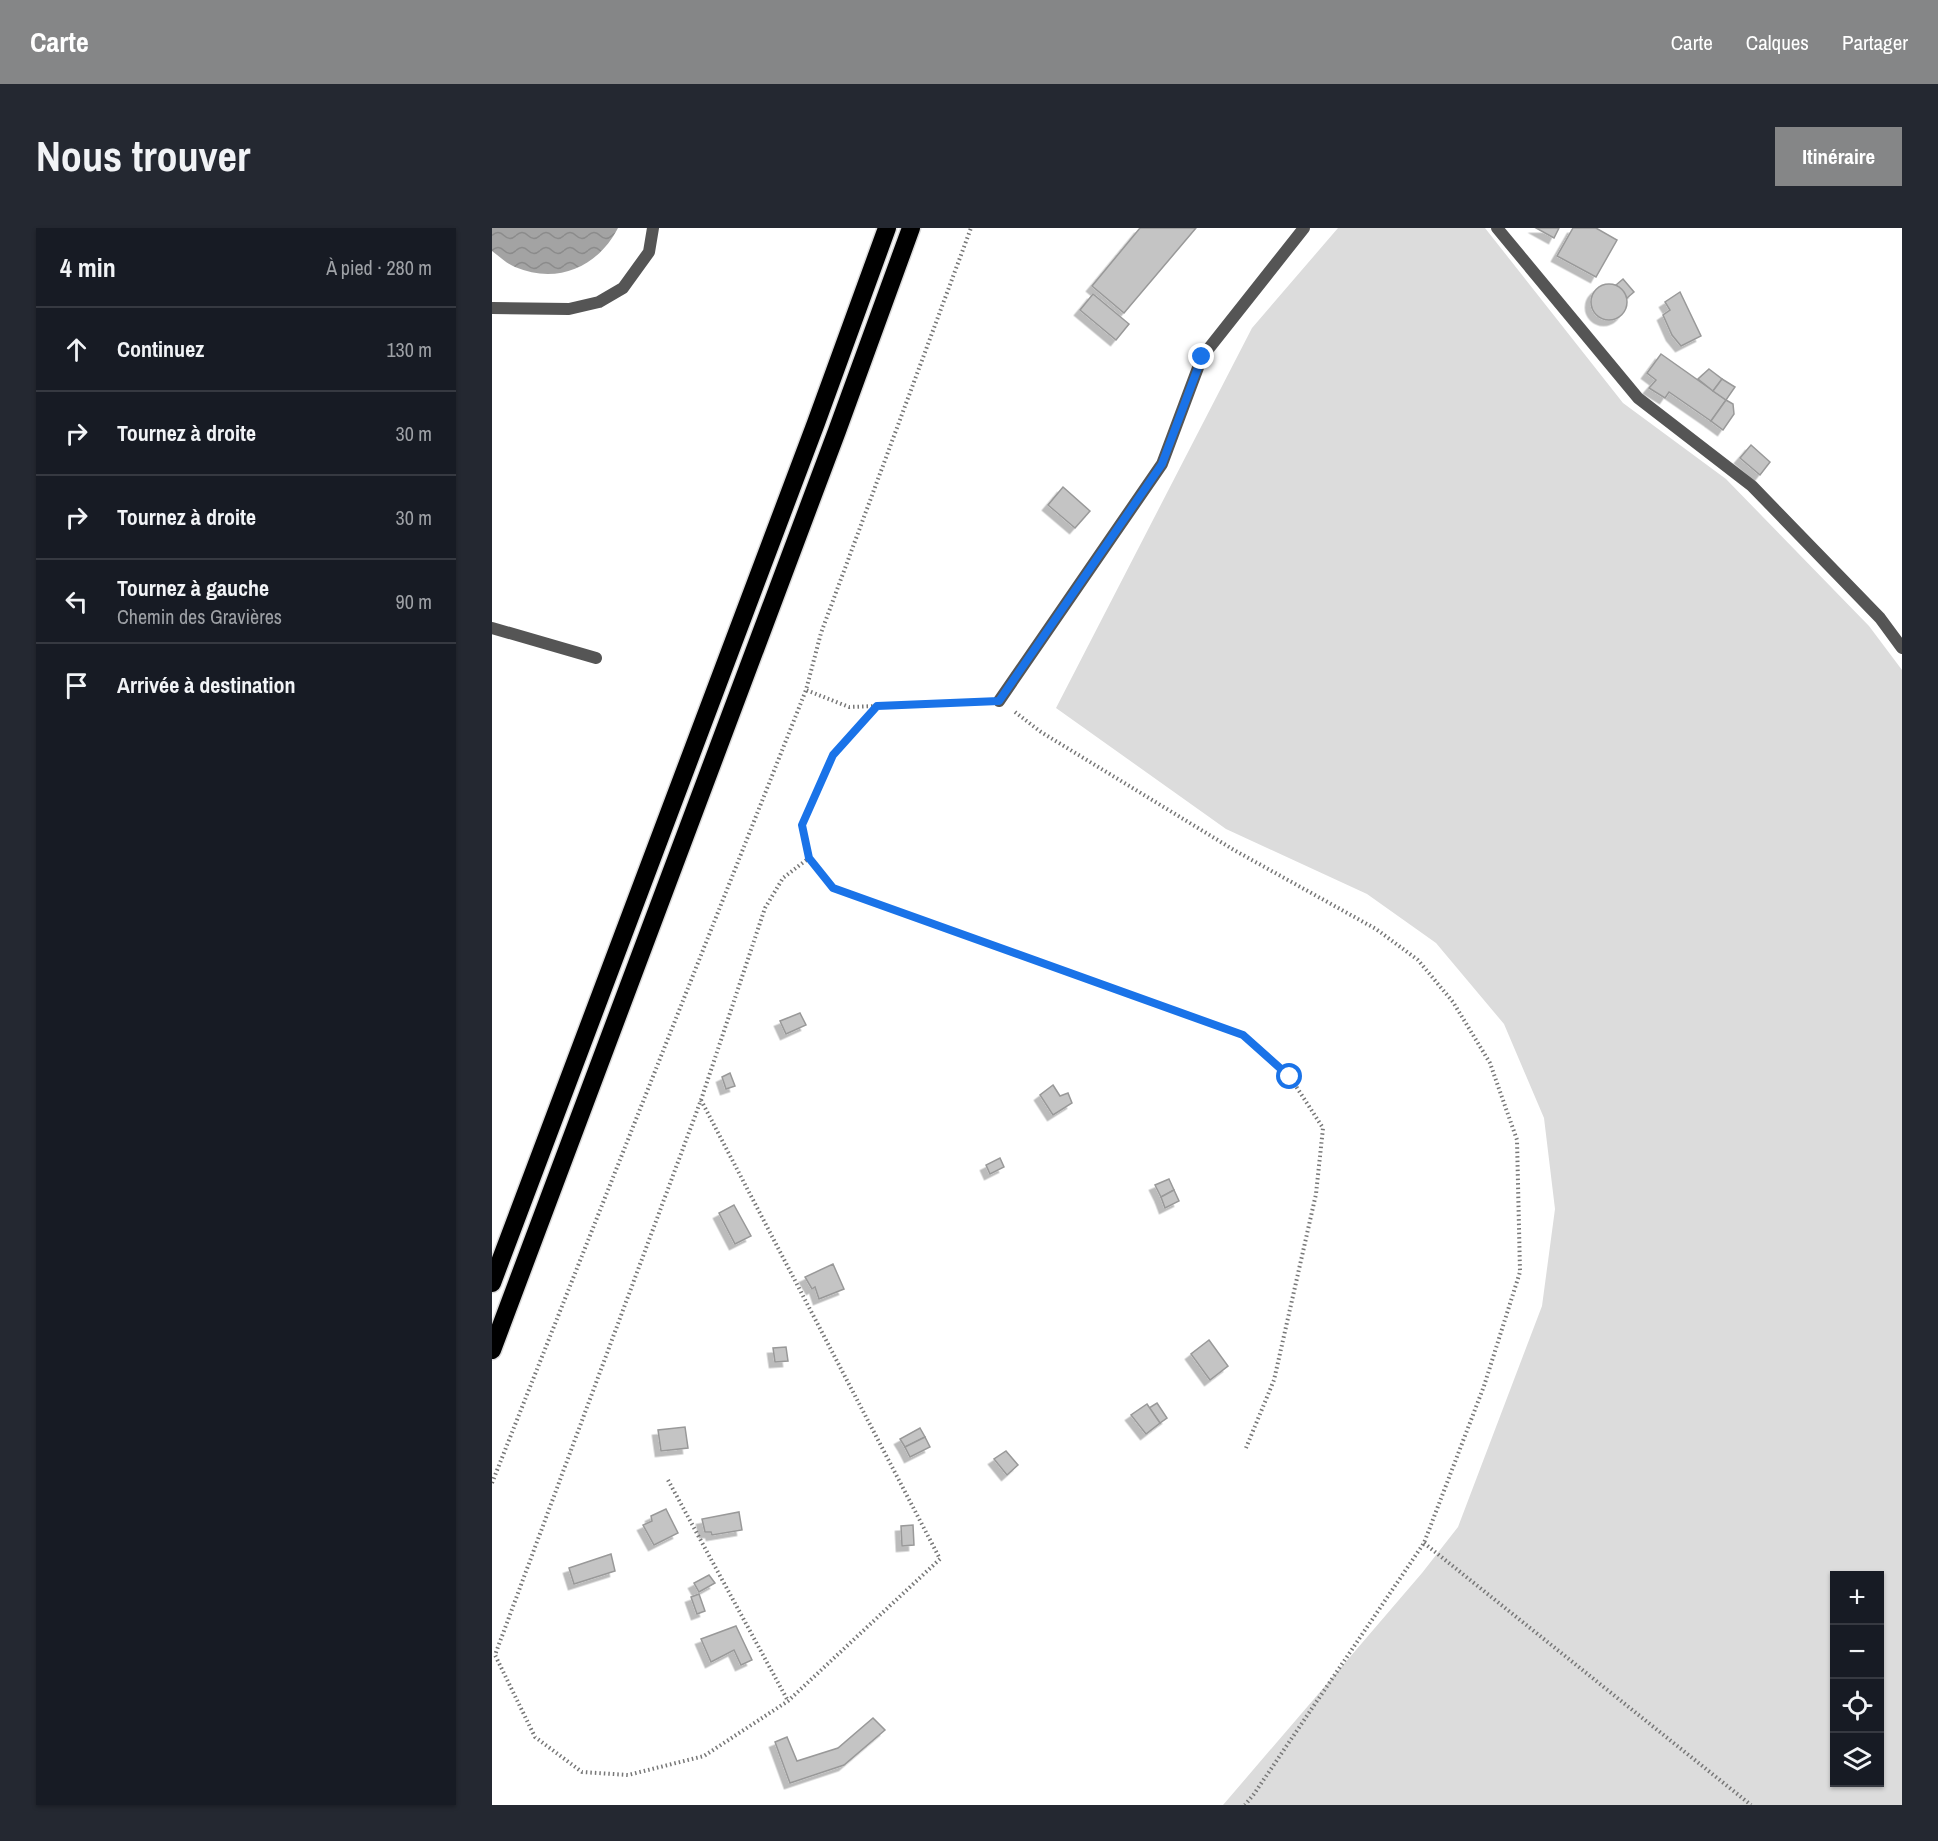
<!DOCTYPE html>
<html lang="fr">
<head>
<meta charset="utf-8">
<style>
	body { margin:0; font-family:"Archivo Narrow",sans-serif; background:#242831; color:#f1f3f6 }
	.controls { position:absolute; right:18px; bottom:18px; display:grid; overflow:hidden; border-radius:0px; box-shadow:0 2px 4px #0004 }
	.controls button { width:54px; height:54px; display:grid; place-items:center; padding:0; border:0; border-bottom:2px solid #363941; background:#171b24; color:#f1f3f6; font:30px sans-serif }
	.stop { position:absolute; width:18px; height:18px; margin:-14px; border:4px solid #1a73e8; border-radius:50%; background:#fff }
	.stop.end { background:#1a73e8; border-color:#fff; box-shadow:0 2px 6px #0008 }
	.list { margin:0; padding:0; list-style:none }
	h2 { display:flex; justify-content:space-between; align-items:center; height:78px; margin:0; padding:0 24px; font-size:26px }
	h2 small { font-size:20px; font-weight:400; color:#9ea1a6 }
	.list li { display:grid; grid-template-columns:39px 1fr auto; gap:18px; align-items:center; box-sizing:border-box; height:84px; padding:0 24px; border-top:2px solid #363941 }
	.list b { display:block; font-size:22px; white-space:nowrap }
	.list p { margin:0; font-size:20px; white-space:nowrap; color:#9ea1a6 }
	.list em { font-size:20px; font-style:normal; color:#9ea1a6 }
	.icon { flex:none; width:33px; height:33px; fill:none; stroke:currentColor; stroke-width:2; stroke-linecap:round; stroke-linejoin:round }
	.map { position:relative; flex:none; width:1410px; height:1577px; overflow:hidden; border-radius:0px }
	header { display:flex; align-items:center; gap:36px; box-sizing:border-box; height:84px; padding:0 30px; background:#858687; color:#fff }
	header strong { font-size:28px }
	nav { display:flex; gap:33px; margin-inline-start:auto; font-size:21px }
	.intro { display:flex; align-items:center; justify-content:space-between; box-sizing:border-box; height:144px; padding:0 36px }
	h1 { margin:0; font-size:42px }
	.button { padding:15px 27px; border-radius:0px; background:#858687; color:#fff; font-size:21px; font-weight:700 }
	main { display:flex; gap:36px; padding:0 36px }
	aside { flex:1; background:#171b24; border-radius:0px; box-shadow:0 2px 4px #0004 }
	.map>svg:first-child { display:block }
	.green { fill:#dcdcdc; fill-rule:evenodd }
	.water { fill:url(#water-waves) }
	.building { fill:#c4c4c4; stroke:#999; stroke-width:1.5; filter:url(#shadow) }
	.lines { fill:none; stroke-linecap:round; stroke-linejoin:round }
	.highway-casing { stroke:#dbdbdb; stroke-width:21 }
	.path { stroke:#777; stroke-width:4; stroke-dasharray:1.5 3; stroke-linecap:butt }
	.lane { stroke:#555; stroke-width:12 }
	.street { stroke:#555; stroke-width:12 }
	.highway { stroke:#000; stroke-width:18 }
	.route { stroke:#1a73e8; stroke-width:8 }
</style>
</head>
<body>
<header>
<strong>Carte</strong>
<nav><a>Carte</a><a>Calques</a><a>Partager</a></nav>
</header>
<div class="intro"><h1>Nous trouver</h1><a class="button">Itinéraire</a></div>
<main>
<aside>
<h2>4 min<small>À pied · 280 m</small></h2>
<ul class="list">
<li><svg class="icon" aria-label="ahead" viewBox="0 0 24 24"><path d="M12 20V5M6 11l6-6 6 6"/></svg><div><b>Continuez</b></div><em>130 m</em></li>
<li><svg class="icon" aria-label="right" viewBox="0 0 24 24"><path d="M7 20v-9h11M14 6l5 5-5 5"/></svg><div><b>Tournez à droite</b></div><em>30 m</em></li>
<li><svg class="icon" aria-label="right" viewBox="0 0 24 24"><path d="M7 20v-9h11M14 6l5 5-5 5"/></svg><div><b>Tournez à droite</b></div><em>30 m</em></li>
<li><svg class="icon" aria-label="left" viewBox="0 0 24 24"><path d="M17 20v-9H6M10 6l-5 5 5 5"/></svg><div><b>Tournez à gauche</b><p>Chemin des Gravières</p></div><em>90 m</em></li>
<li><svg class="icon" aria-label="arrive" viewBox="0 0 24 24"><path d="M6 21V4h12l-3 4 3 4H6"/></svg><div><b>Arrivée à destination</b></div></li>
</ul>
</aside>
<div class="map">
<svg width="1410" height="1577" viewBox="0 0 1410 1577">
	<defs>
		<pattern id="water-waves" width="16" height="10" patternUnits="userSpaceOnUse" patternTransform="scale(1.5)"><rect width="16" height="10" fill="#a3a3a3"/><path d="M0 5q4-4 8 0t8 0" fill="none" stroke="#8b8b8b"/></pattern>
		<filter id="shadow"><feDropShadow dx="-5.5" dy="5.5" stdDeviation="0" flood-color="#0004"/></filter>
	</defs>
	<rect width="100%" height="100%" fill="#fff"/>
	<!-- green -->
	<path class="green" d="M846,0H993L1131,175L1234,251L1377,398L1410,442V1577H731L930,1345L966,1299L1050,1078L1063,981L1052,890L1012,796L944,715L875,666L734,601L564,480L760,100ZM1342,1348H1388V1554H1342Z"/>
	<!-- water -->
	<path class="water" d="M0,0H126C106,39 65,57 23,39C15,36 7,28 0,23Z"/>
	<!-- building -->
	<g class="building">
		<path d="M648,0H704L632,85L600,58Z"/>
		<path d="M1044,0H1067L1062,10Z"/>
		<path d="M1081,0H1104L1125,12L1104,49L1065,28Z"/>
		<path d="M1131,51L1142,64L1135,70L1124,57Z"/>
		<circle cx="1117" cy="74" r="18"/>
		<path d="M1188,64L1209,108L1189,118L1180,107L1171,87L1178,82L1173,74Z"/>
		<path d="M601,66L637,96L624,112L588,82Z"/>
		<path d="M1169,126L1234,172L1219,193L1177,164L1173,170L1157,160L1164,152L1155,145Z"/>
		<path d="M1217,141L1230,151L1221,163L1206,151Z"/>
		<path d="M1230,151L1243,159L1234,172L1221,163Z"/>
		<path d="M1234,172L1241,176L1242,186L1231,202L1219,193Z"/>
		<path d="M1259,217L1278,234L1268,247L1248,230Z"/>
		<path d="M571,259L598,283L583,300L556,277Z"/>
		<path d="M308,785L314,797L294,806L288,793Z"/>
		<path d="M238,845L243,858L234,861L230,849Z"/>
		<path d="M561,857L568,868L576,865L580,875L561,887L548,867Z"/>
		<path d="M508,930L512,939L498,946L494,937Z"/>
		<path d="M677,951L682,962L669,969L663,957Z"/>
		<path d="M682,962L687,973L673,980L669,969Z"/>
		<path d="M242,977L259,1008L243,1016L227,985Z"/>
		<path d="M341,1036L352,1061L327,1071L323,1059L320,1061L313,1049Z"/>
		<path d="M717,1112L736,1138L718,1152L699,1126Z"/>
		<path d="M294,1119L296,1133L283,1134L281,1120Z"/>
		<path d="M665,1175L675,1190L668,1195L657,1180Z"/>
		<path d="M655,1176L668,1195L654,1206L639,1187Z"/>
		<path d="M193,1199L196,1220L169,1223L166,1202Z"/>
		<path d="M428,1200L433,1209L413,1219L408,1211Z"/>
		<path d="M433,1209L438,1219L418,1229L413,1219Z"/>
		<path d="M514,1223L526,1237L515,1247L502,1231Z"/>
		<path d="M174,1281L186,1305L162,1317L151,1297L160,1293L159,1288Z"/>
		<path d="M247,1284L250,1302L220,1307L219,1304H213L210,1291Z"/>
		<path d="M421,1297L422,1317L410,1318L409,1298Z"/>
		<path d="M119,1326L123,1343L82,1356L77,1340Z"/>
		<path d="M217,1347L223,1355L207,1364L202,1355Z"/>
		<path d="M207,1366L213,1383L205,1386L199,1369Z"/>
		<path d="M244,1398L260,1432L249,1437L242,1422L219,1434L209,1411Z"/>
		<path d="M381,1490L393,1502L352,1537L298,1555L283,1514L295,1509L305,1533L346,1520Z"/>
	</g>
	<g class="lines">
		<!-- highway casing -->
		<g class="highway-casing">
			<g id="highway">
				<path d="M0,1055L324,195L395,0"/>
				<path d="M0,1122L345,203L419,0"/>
			</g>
		</g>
		<!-- path -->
		<g class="path">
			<path d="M385,478L357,479L314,462L329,405L479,0"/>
			<path d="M523,484L549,504L742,622L884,701L926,732L961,774L998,835L1025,912L1028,1044L992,1158L932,1315L762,1566L753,1577"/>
			<path d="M317,630L341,660L751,807L798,849L831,900L824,966L782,1152L754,1220"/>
			<path d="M209,872L448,1331L296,1473L212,1528L136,1547L90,1544L43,1509L3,1427L209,872L273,680L291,650L317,630L310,597L341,527L385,478L489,473"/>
			<path d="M176,1252L296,1473"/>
			<path d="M0,1255L314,462"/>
			<path d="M932,1315L1259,1577"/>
		</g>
		<!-- lane -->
		<path class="lane" d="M0,80L77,81L107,74L131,60L157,24L161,0"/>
		<!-- street -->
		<g class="street">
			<path d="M1005,0L1146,170L1260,258L1388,390L1410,420"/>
			<path d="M0,400L104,430"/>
			<path d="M507,473L670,236L710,129L812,0"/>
		</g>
		<!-- highway -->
		<use href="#highway" class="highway"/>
	</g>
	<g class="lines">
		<!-- route -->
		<path class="route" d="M710,129L670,236L507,473L385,478L341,527L310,597L317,630L341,660L751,807L798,849"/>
	</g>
</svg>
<div class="controls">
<button>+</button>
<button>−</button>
<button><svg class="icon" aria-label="locate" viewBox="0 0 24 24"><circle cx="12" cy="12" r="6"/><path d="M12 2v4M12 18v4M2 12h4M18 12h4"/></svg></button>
<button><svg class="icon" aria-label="layers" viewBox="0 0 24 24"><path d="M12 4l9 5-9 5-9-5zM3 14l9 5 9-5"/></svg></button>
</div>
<div class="stop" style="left:798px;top:849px"></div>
<div class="stop end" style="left:710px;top:129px"></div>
</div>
</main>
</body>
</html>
